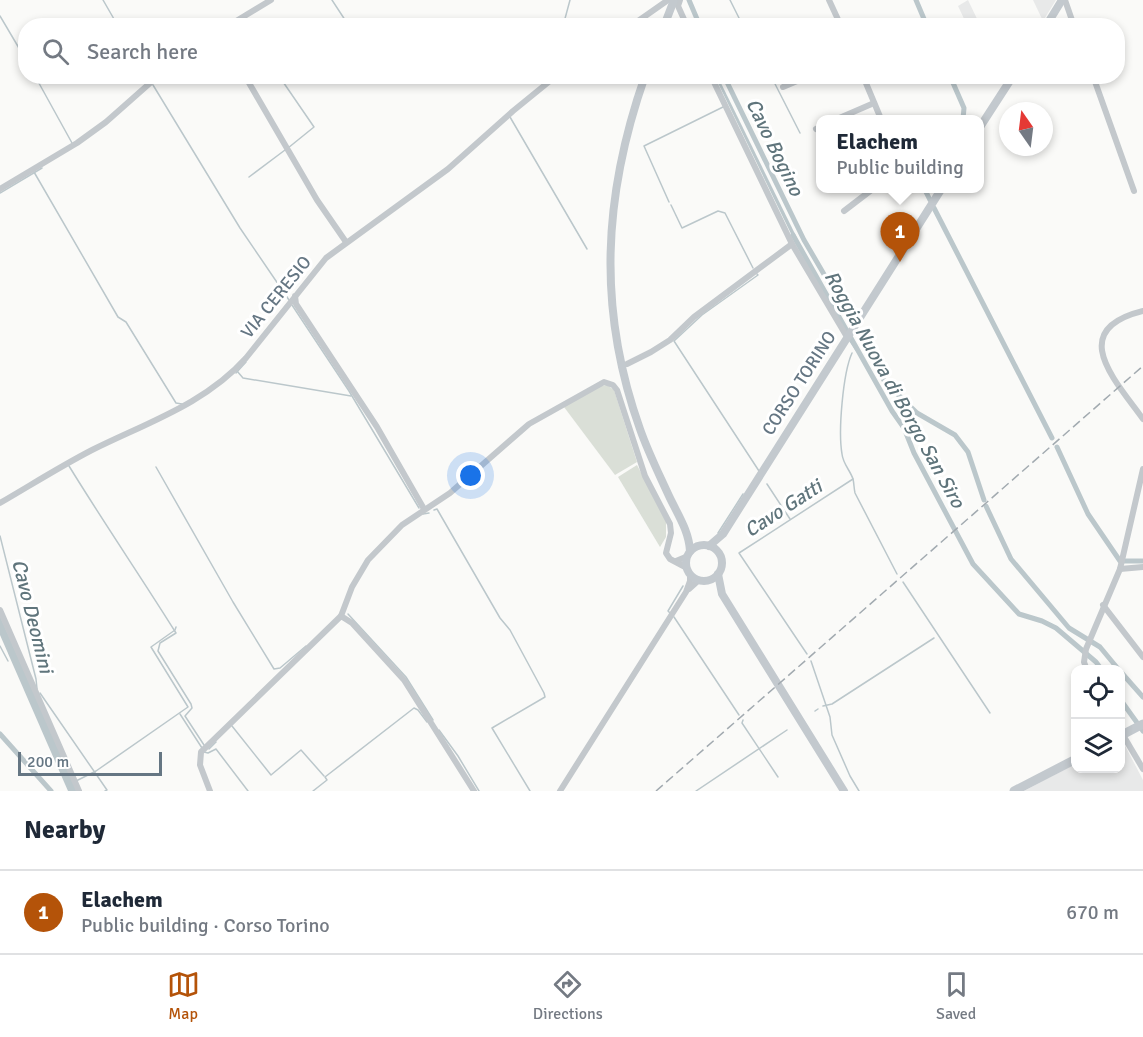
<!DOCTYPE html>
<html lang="en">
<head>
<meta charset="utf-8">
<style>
	body { margin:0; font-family:Signika,sans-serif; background:#f6f6f7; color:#1f2937 }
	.controls { position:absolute; right:18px; bottom:18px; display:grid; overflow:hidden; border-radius:12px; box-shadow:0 3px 9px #0003 }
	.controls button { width:54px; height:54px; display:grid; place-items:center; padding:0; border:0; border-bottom:2px solid #e0e1e3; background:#fff; color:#1f2937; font:30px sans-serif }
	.compass { position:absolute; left:999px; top:102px; width:54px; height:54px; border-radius:50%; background:#fff; box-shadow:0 3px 9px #0003; rotate:346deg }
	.scale { position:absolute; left:18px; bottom:15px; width:144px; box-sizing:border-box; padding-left:6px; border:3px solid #657683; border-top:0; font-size:16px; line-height:21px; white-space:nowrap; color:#657683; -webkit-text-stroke:4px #fff; paint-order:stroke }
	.you { position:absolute; left:471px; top:476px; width:21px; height:21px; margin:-15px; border:4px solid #fff; border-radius:50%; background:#1a73e8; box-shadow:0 0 0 9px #1a73e833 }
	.badge { display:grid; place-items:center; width:39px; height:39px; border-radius:50%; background:#b45309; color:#fff; font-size:20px; font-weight:700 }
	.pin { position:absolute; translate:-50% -50px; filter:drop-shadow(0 2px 3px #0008) }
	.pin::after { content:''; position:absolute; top:32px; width:21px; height:18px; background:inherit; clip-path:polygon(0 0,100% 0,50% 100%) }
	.popup { position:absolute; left:816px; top:115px; width:168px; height:78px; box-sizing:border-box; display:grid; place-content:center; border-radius:12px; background:#fff; filter:drop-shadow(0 2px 4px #0005); font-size:20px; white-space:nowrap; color:#747a83 }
	.popup b { font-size:22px; color:#1f2937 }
	.popup::after { content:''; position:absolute; left:50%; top:100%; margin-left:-12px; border:12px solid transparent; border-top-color:#fff }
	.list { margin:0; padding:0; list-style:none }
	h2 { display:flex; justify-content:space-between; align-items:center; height:78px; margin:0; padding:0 24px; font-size:26px }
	h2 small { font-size:20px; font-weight:400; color:#747a83 }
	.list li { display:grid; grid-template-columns:39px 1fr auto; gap:18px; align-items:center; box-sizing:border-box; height:84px; padding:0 24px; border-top:2px solid #e0e1e3 }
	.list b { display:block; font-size:22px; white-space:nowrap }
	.list p { margin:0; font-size:20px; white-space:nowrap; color:#747a83 }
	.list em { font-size:20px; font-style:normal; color:#747a83 }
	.icon { flex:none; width:33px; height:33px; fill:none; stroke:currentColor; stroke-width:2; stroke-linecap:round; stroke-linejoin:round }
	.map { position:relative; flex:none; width:1143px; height:791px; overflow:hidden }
	.search { position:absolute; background:#fff; box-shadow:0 3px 9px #0003; left:18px; right:18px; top:18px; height:66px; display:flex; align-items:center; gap:15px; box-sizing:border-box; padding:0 21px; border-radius:24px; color:#747a83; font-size:22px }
	.sheet { height:162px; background:#fff }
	nav { display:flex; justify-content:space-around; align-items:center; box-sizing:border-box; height:84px; border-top:2px solid #e0e1e3; background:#fff; font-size:16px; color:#747a83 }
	nav a { display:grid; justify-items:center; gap:3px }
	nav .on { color:#b45309 }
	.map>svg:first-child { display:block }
	.built { fill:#e8e9e9 }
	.green { fill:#dadfd7 }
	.water { fill:#bbc7cb }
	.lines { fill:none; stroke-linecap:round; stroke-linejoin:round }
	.stream { stroke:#bbc7cb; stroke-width:1.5 }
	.canal { stroke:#bbc7cb; stroke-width:5 }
	.street { stroke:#c3c8cc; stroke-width:6 }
	.secondary { stroke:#c3c9ce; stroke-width:8 }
	.primary { stroke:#c3c9ce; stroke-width:9 }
	.rail { stroke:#a2aab0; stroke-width:1.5; stroke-dasharray:9 4.5; stroke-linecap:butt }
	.labels { text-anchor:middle; stroke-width:6; stroke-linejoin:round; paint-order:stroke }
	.street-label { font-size:18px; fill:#657683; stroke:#fff }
	.water-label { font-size:20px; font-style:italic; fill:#60757c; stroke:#fff }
</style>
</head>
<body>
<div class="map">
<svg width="1143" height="791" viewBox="0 0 1143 791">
	<rect width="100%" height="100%" fill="#fafaf8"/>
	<!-- built -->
	<g class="built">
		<path d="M968,0L980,25H967L958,6Z"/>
		<path d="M1033,0H1056L1043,21Z"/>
		<path d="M1122,740L1143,780V791H1024L1075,764L1076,768H1120L1121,741Z"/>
	</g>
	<!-- green -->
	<g class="green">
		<path d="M607,385L614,390L637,462L615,475L564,407L599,386Z"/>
		<path d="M637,465L666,521V537L660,547L618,477Z"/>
	</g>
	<!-- water -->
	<g class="water">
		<path d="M715,77H718L797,238L794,240Z"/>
		<path d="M0,616L77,791H68L0,635Z"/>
	</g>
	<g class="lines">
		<!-- stream -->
		<g class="stream">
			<path d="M103,0L118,26"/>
			<path d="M332,0L349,26"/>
			<path d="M730,0L743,26"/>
			<path d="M0,16L26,60"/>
			<path d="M241,22L243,26"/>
			<path d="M563,26L570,0"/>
			<path d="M35,76L72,143"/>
			<path d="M279,76L314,127L288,148"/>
			<path d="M771,76L800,133"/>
			<path d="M153,85L240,228L289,300"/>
			<path d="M510,117L587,249"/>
			<path d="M34,172L118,317L126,322L176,403L182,404"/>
			<path d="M249,177L285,150"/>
			<path d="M0,193L42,168"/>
			<path d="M669,202L644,146L723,107"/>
			<path d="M671,205L682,228L718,211L725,213L753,268"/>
			<path d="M756,273L758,275L702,315L674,341L759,471"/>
			<path d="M292,305L349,391L419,508"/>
			<path d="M850,341L856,350"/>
			<path d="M852,353C843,373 838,431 842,454C843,464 850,470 853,479C854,483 854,489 855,493L897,574"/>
			<path d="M237,371L243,378L351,396"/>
			<path d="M236,373L246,362"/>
			<path d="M69,466C104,523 141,577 176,633L160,643L158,651L191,704L192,708L185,716L204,745"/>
			<path d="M156,467L233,602L274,669L280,668L306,646"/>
			<path d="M767,484L790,519"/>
			<path d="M434,510L437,509L500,618L510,630L544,693L545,697L492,728L530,791"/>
			<path d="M423,514L429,513"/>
			<path d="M718,533L743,494"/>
			<path d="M0,536L36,679L37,689"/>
			<path d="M903,582L990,713"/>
			<path d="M670,613L668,611L683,586"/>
			<path d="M348,614L406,677L433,720"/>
			<path d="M674,617L739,715"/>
			<path d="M0,646L8,661"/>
			<path d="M807,654L739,553L853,479"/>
			<path d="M811,661L830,717L832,735L850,776L859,791"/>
			<path d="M40,693L107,790L105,791"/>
			<path d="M823,706L832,704L934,638"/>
			<path d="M815,711L818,709"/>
			<path d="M180,714L202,748"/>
			<path d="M743,720L742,723L778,777"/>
			<path d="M232,726L271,775L301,750L324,776"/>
			<path d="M439,730L458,756L479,791"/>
			<path d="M209,749L216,742"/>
			<path d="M204,752L208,753L216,749L248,791"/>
			<path d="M76,781L96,771L188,707L151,647L175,630L176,627"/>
			<path d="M313,791L327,780L325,777L414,708L418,710L427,722"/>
			<path d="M696,791L787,730"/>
		</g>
		<!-- canal -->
		<g class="canal">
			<path d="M689,0L700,26"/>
			<path d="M916,0L927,26"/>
			<path d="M724,76L804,240L853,324"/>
			<path d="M950,76L964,108L963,119"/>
			<path d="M924,188L930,200"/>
			<path d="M934,208L1052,438"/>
			<path d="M793,235L892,411L904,428L914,453L973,564L1019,614L1042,621L1056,628L1096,662L1102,670"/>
			<path d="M856,330L885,382L917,413L955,435L968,452L984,500"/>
			<path d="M1057,447L1088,514L1120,561H1143"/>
			<path d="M986,506L1011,559L1069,628L1100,647L1119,670"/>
			<path d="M1120,671L1143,697"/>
			<path d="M1120,699L1143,731"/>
			<path d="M0,734L51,791"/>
		</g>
		<!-- street -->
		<g class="street">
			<path d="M680,0L678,6L687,26"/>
			<path d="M829,0L841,26"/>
			<path d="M1065,0L1074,26"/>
			<path d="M228,26L271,0"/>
			<path d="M631,26L668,0"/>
			<path d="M245,76L317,200L346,242"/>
			<path d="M711,76L792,244L847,337"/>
			<path d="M863,76L881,119"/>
			<path d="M1093,76L1134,191"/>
			<path d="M783,87L809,76"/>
			<path d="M837,119L874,103"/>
			<path d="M947,119H948"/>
			<path d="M816,129L820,127"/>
			<path d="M0,189L77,143L106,122L158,76"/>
			<path d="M844,211L874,188"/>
			<path d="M295,296L296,304L377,427L424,509"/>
			<path d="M1143,311C1066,330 1115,380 1143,419"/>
			<path d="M627,364L651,352L670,340L694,317L792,244"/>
			<path d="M0,503C31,485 61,466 92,450C146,423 205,404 246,358L326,258L448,169L513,111L556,76"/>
			<path d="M676,561L688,556"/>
			<path d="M1120,569L1143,567"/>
			<path d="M689,589L699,580"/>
			<path d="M1103,605L1143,657"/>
			<path d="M0,610L79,791"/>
			<path d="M341,616L352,587L368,560L402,525L450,493L529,424L604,382L613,385L617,390L645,476L670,524L671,533L666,553L670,559L687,568"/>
			<path d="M1087,670L1084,662L1086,649L1120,569L1143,469"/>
			<path d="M1120,730L1143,769"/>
			<path d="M210,791L200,765L201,752L341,616L352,623L404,680L474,791"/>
			<path d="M560,791L686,592L690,581V574"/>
		</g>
		<!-- secondary -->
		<g class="secondary">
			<path d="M664,26L674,0"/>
			<path d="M1046,26L1062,0"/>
			<path d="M645,76C603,196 597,309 640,429C648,452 659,474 669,496C678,515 689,531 690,551"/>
			<path d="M980,127L1013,76"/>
			<circle cx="704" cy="563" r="18"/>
			<path d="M709,546L723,534L942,188"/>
			<path d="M718,574L722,594L844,791"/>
		</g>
		<!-- primary -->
		<g class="primary">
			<path d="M1120,736L1143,724"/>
			<path d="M1014,791L1076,759"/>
		</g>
		<!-- rail -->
		<path class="rail" d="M656,791L1143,366"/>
	</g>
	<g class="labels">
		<!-- street labels -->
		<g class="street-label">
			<text transform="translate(276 297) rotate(-51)" y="6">VIA CERESIO</text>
			<text transform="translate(799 383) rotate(-57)" y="6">CORSO TORINO</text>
		</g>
		<!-- water labels -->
		<g class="water-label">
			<text transform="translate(775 147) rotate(64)" y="7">Cavo Bogino</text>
			<text transform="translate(895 389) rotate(61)" y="7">Roggia Nuova di Borgo San Siro</text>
			<text transform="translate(783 508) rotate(-33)" y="7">Cavo Gatti</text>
			<text transform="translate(33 616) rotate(76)" y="7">Cavo Deomini</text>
		</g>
	</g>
</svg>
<div class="controls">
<button><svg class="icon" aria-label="locate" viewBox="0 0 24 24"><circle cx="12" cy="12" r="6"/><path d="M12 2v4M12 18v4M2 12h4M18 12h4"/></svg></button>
<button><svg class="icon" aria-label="layers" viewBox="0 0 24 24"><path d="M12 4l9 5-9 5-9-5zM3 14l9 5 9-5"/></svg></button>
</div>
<svg class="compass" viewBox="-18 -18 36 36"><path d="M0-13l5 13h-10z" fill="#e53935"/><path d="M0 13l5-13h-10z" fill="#747a83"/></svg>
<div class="scale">200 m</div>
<div class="you"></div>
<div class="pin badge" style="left:900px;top:262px">1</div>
<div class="popup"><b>Elachem</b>Public building</div>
<div class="search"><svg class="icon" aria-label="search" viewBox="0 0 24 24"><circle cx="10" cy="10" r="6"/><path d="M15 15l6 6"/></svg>Search here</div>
</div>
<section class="sheet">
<h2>Nearby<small></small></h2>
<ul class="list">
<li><span class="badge">1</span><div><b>Elachem</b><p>Public building · Corso Torino</p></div><em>670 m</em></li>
</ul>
</section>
<nav>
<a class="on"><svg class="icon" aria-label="map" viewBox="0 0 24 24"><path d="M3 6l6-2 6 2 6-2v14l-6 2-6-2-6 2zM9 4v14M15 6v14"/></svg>Map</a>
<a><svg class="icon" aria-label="directions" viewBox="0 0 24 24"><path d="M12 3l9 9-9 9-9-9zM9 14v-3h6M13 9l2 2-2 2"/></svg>Directions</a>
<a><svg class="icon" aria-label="saved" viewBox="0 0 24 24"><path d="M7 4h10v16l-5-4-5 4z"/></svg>Saved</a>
</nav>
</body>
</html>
